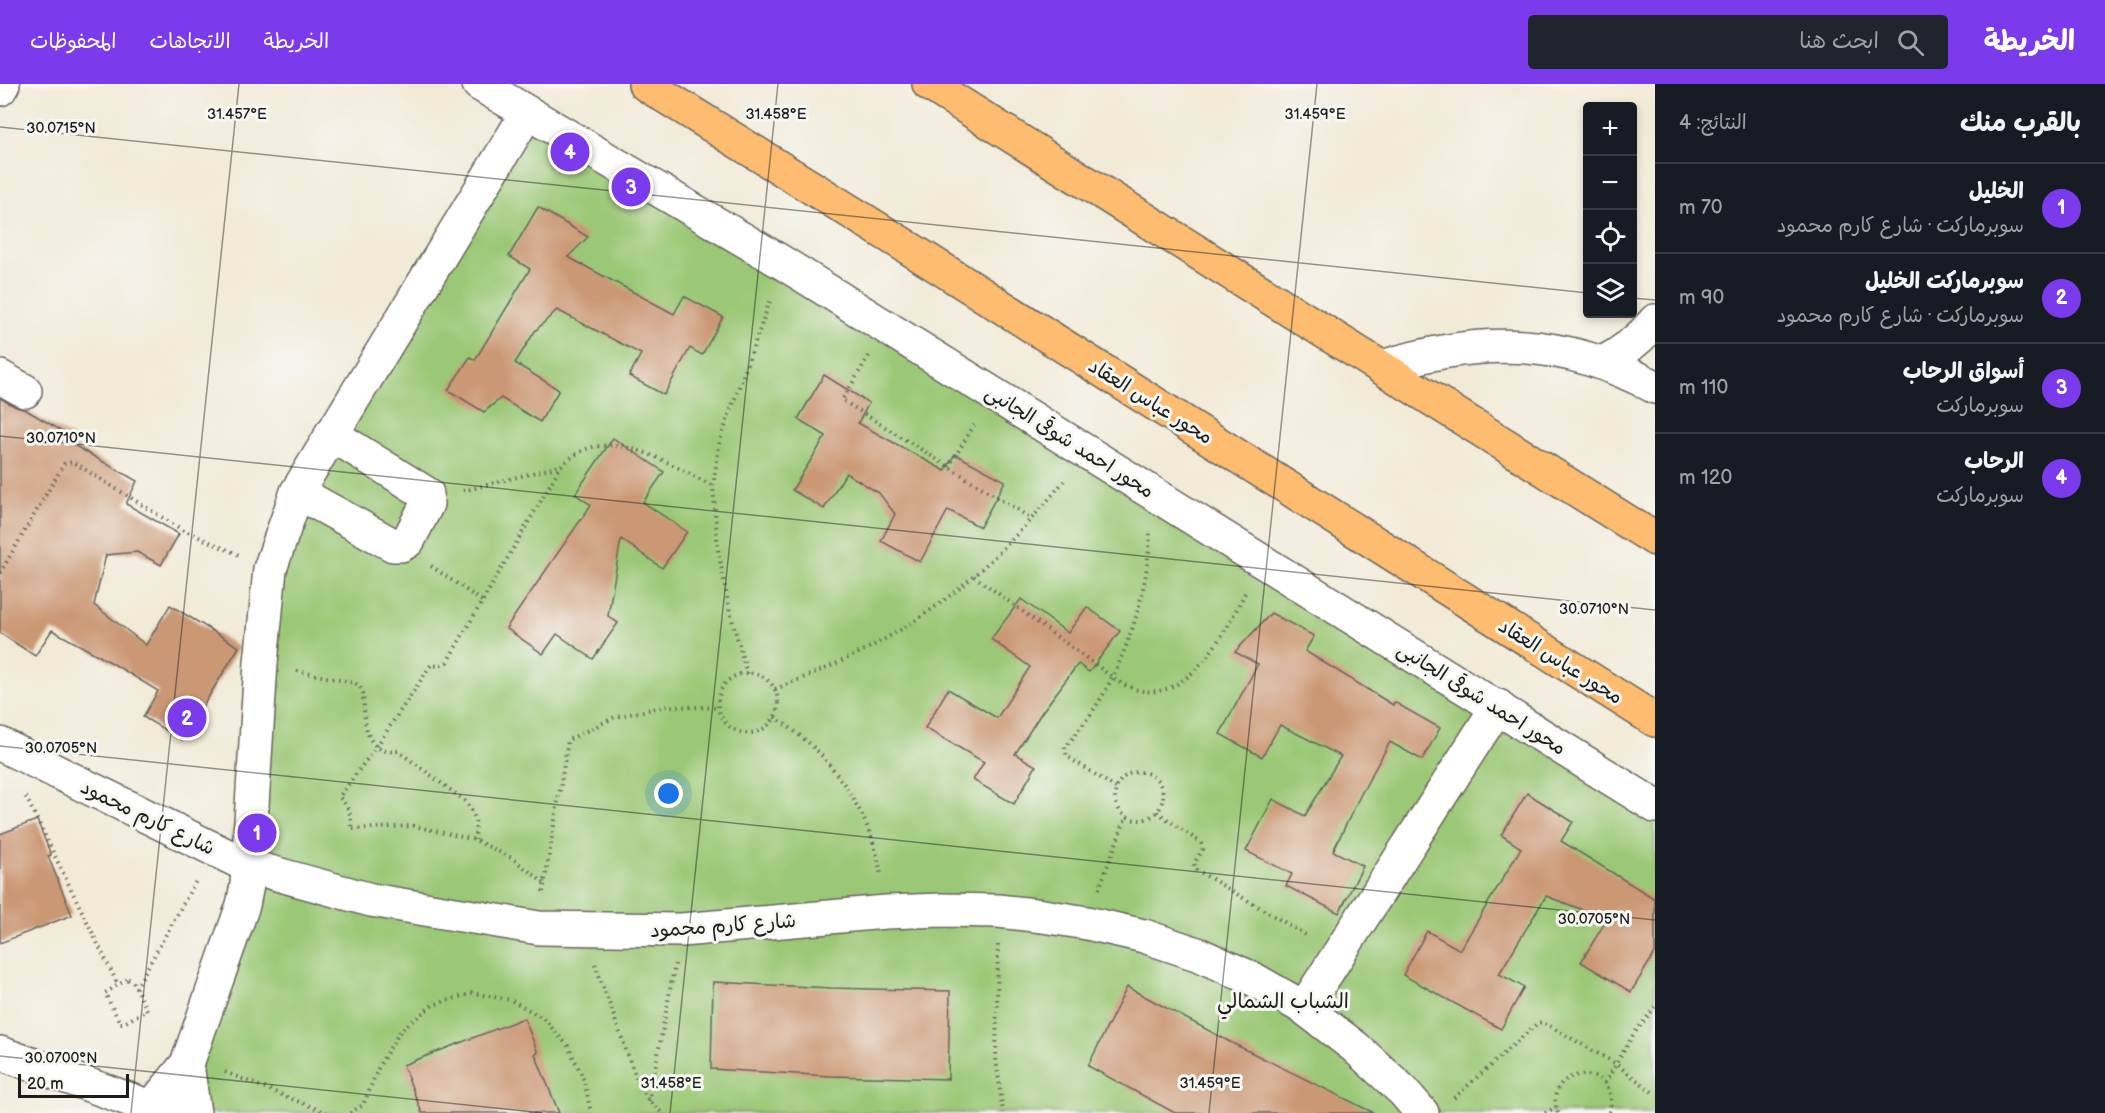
<!DOCTYPE html>
<html lang="ar">
<head>
<meta charset="utf-8">
<style>
	body { margin:0; font-family:"Balsamiq Sans","Playpen Sans Arabic",sans-serif; background:#20242c; color:#f1f3f6; direction:rtl }
	.controls { position:absolute; right:18px; top:18px; display:grid; overflow:hidden; border-radius:6px; box-shadow:0 3px 9px #0003 }
	.controls button { width:54px; height:54px; display:grid; place-items:center; padding:0; border:0; border-bottom:2px solid #363941; background:#171b24; color:#f1f3f6; font:30px sans-serif }
	.scale { position:absolute; left:18px; bottom:15px; width:111px; box-sizing:border-box; padding-left:6px; border:3px solid #1c1c1c; border-top:0; font-size:16px; line-height:21px; white-space:nowrap; color:#1c1c1c; -webkit-text-stroke:4px #f6f6f2; paint-order:stroke }
	.you { position:absolute; left:669px; top:710px; width:21px; height:21px; margin:-15px; border:4px solid #fff; border-radius:50%; background:#1a73e8; box-shadow:0 0 0 9px #1a73e833 }
	.badge { display:grid; place-items:center; width:39px; height:39px; border-radius:50%; background:#7c3aed; color:#fff; font-size:20px; font-weight:700 }
	.pin { position:absolute; translate:-50% -50%; border:3px solid #fff; box-shadow:0 2px 6px #0006 }
	.list { margin:0; padding:0; list-style:none }
	h2 { display:flex; justify-content:space-between; align-items:center; height:78px; margin:0; padding:0 24px; font-size:26px }
	h2 small { font-size:20px; font-weight:400; color:#9ea1a6 }
	.list li { display:grid; grid-template-columns:39px 1fr auto; gap:18px; align-items:center; box-sizing:border-box; height:90px; padding:0 24px; border-top:2px solid #363941 }
	.list b { display:block; font-size:22px; white-space:nowrap }
	.list p { margin:0; font-size:20px; white-space:nowrap; color:#9ea1a6 }
	.list em { font-size:20px; font-style:normal; color:#9ea1a6 }
	.icon { flex:none; width:33px; height:33px; fill:none; stroke:currentColor; stroke-width:2; stroke-linecap:round; stroke-linejoin:round }
	.map { position:relative; flex:none; width:1655px; height:1029px; overflow:hidden; direction:ltr }
	header { display:flex; align-items:center; gap:36px; box-sizing:border-box; height:84px; padding:0 30px; background:#7c3aed; color:#fff }
	header strong { font-size:28px }
	nav { display:flex; gap:33px; margin-inline-start:auto; font-size:21px }
	.search { width:420px; height:54px; background:#20242c; display:flex; align-items:center; gap:15px; box-sizing:border-box; padding:0 21px; border-radius:6px; color:#9ea1a6; font-size:22px }
	main { display:flex }
	aside { flex:1; background:#171b24 }
	.map>svg:first-child { display:block }
	.green { fill:#9bc876; stroke:#5c7249; stroke-width:1.5 }
	.building { fill:#cb9874 }
	.lines { fill:none; stroke-linecap:round; stroke-linejoin:round }
	.minor-casing { stroke:#67645d; stroke-width:36 }
	.major-casing { stroke:#67645d; stroke-width:36 }
	.path { stroke:#67645d; stroke-width:4; stroke-dasharray:1.5 4.5; stroke-linecap:butt }
	.minor { stroke:#fff; stroke-width:33 }
	.major { stroke:#fdbc70; stroke-width:33 }
	.ticks { fill:none; stroke:#1c1c1c; stroke-width:1.5; stroke-opacity:0.45 }
	.labels { text-anchor:middle; stroke-width:6; stroke-linejoin:round; paint-order:stroke }
	.street-label { font-size:20px; fill:#1c1c1c; stroke:#f6f6f2 }
	.neighbourhood-label { font-size:21px; fill:#1c1c1c; stroke:#f6f6f2 }
	.ticks-label { font-size:15px; text-anchor:middle; fill:#1c1c1c; stroke:#f6f6f2; stroke-width:6; stroke-linejoin:round; paint-order:stroke }
</style>
</head>
<body>
<header>
<strong>الخريطة</strong>
<div class="search"><svg class="icon" aria-label="search" viewBox="0 0 24 24"><circle cx="10" cy="10" r="6"/><path d="M15 15l6 6"/></svg>ابحث هنا</div>
<nav><a>الخريطة</a><a>الاتجاهات</a><a>المحفوظات</a></nav>
</header>
<main>
<aside>
<h2>بالقرب منك<small>النتائج: 4</small></h2>
<ul class="list">
<li><span class="badge">1</span><div><b>الخليل</b><p>سوبرماركت · شارع كارم محمود</p></div><em>70 m</em></li>
<li><span class="badge">2</span><div><b>سوبرماركت الخليل</b><p>سوبرماركت · شارع كارم محمود</p></div><em>90 m</em></li>
<li><span class="badge">3</span><div><b>أسواق الرحاب</b><p>سوبرماركت</p></div><em>110 m</em></li>
<li><span class="badge">4</span><div><b>الرحاب</b><p>سوبرماركت</p></div><em>120 m</em></li>
</ul>
</aside>
<div class="map">
<svg width="1655" height="1029" viewBox="0 0 1655 1029">
	<rect width="100%" height="100%" fill="#f6f6f2"/>
	<filter id="ink" filterUnits="userSpaceOnUse"><feTurbulence type="fractalNoise" baseFrequency=".0167" numOctaves="2"/><feDisplacementMap in="SourceGraphic" scale="12" xChannelSelector="R" yChannelSelector="G"/><feConvolveMatrix kernelMatrix="1 2 1 2 8 2 1 2 1" color-interpolation-filters="sRGB"/></filter>
	<filter id="wash" filterUnits="userSpaceOnUse"><feTurbulence type="fractalNoise" baseFrequency=".008" numOctaves="4" result="noise"/><feDisplacementMap in="SourceGraphic" scale="24" xChannelSelector="R" yChannelSelector="G"/><feGaussianBlur stdDeviation="1.35" result="paint"/><feColorMatrix in="noise" values="0 0 0 0 0 0 0 0 0 0 0 0 0 0 0 0 0 1.4 0 .05"/><feComposite in="paint" operator="in"/></filter>
	<g filter="url(#wash)">
		<rect width="100%" height="100%" fill="#f1ead6"/>
		<!-- green -->
		<path class="green" d="M527,29L1655,722V1029H194L187,980L237,840L270,485Z"/>
		<g id="blocks">
			<!-- building -->
			<g class="building">
				<path d="M538,123L588,153L568,173L674,230L684,212L723,233L702,271L690,264L664,311L629,292L641,270L557,226L535,247L515,279L559,306L540,338L501,314L484,328L448,306L470,273L475,276L530,185L509,172Z"/>
				<path d="M824,291L869,319L858,339L945,387L955,370L1005,397L980,443L948,426L920,478L881,457L895,430L879,409L846,389L824,425L792,406L826,352L798,335Z"/>
				<path d="M0,314L16,323L26,326L74,354L70,359L137,397L126,420L179,450L161,481L137,468L106,471L94,521L146,561L170,521L239,563L182,656L143,633L158,607L112,579L52,546L35,572L0,549Z"/>
				<path d="M613,354L664,388L643,418L687,448L662,484L621,455L608,532L618,539L593,575L557,550L543,570L506,544L591,421L575,410Z"/>
				<path d="M1021,515L1068,549L1087,523L1120,547L1089,588L1078,580L1042,628L1015,670L1036,682L1014,720L973,696L984,678L925,644L948,605L997,634L1030,583L991,555Z"/>
				<path d="M1271,529L1314,552L1305,567L1393,621L1394,618L1440,644L1422,676L1390,658L1361,710L1333,767L1363,782L1339,829L1286,802L1292,790L1246,767L1273,715L1305,732L1341,672L1280,641L1262,673L1220,650L1258,580L1235,568Z"/>
				<path d="M1527,709L1573,738L1561,757L1655,815V869L1631,908L1581,878L1607,835L1546,812L1499,890L1524,903L1501,945L1403,891L1427,847L1460,866L1521,764L1501,751Z"/>
				<path d="M37,736L51,771L48,772L72,831L0,859V750Z"/>
				<path d="M713,898L831,904L950,907L948,995L830,992L711,985Z"/>
				<path d="M1127,903L1232,959L1374,1029H1175L1088,982Z"/>
				<path d="M524,934L538,969L535,970L559,1029H422L403,981Z"/>
			</g>
		</g>
	</g>
	<g filter="url(#ink)">
		<use href="#blocks" fill-opacity="0" stroke="#67645d" stroke-width="1.5"/>
		<g class="lines">
			<!-- minor casing -->
			<g class="minor-casing">
				<g id="minor">
					<path d="M479,0L783,179L1655,722"/>
					<path d="M0,5L3,0"/>
					<path d="M1603,279C1624,268 1640,255 1655,237"/>
					<path d="M1382,283C1480,252 1563,253 1655,303"/>
					<path d="M0,293L25,307"/>
					<path d="M297,408L393,461H401L408,457L427,420V410L331,350"/>
					<path d="M0,660L248,782L371,816L539,844L681,846L886,828L942,826L998,827L1043,832L1087,839L1144,852L1200,871L1253,895L1304,924L1355,963L1403,1007L1422,1029"/>
					<path d="M1304,924L1498,622"/>
					<path d="M0,969L167,1029"/>
					<path d="M187,980L194,1029"/>
					<path d="M149,1029L151,1024L187,980L243,821L247,801L261,579L270,485L297,408L527,29"/>
				</g>
			</g>
			<!-- major casing -->
			<g class="major-casing">
				<g id="major">
					<path d="M645,0L904,161L1655,636"/>
					<path d="M929,0L1655,455"/>
				</g>
			</g>
			<!-- path -->
			<g class="path">
				<path d="M869,272L842,316L1032,435"/>
				<path d="M949,383L974,341"/>
				<path d="M463,407L560,382"/>
				<path d="M431,482L482,517"/>
				<path d="M0,489L64,380L73,378L181,445L239,471"/>
				<path d="M974,492L1111,592C1116,596 1122,600 1127,602C1186,629 1225,548 1246,507"/>
				<path d="M297,587L355,599L360,603L363,609C365,633 362,672 398,667L464,716C477,731 476,738 475,756"/>
				<circle cx="748" cy="619" r="30"/>
				<path d="M747,590L730,528L718,466L713,402L720,356L771,214"/>
				<path d="M775,605C816,589 857,572 895,549C962,510 1015,456 1064,397"/>
				<path d="M775,633C791,645 809,657 822,672C852,706 875,748 881,792"/>
				<circle cx="1139" cy="712" r="24"/>
				<path d="M1116,704L1067,672L1065,664C1078,647 1092,630 1103,611C1130,563 1148,505 1150,449"/>
				<path d="M26,713L118,901"/>
				<path d="M1157,728L1201,759L1203,765L1194,779L1195,785L1309,853"/>
				<path d="M544,799L512,774L475,756L414,742L351,745C352,731 349,723 339,713L376,663L431,581L439,582L447,578L561,382C567,377 574,371 580,368C622,346 676,384 713,402"/>
				<path d="M1099,805L1126,733"/>
				<path d="M543,808L568,656L615,633L667,622L719,624"/>
				<path d="M998,861L996,974L1003,1029"/>
				<path d="M595,880L638,999L649,1017L662,1029"/>
				<path d="M128,895L132,896L147,926L124,939H120L105,909Z"/>
				<path d="M136,904L197,795"/>
				<path d="M225,988L327,1029"/>
				<path d="M1605,999L1633,951L1655,923"/>
				<path d="M1454,1014L1538,939L1543,938L1616,980L1655,1010"/>
				<path d="M649,1017L675,880"/>
				<path d="M350,1029L363,1021L380,980L401,946L433,921L472,909L511,916L543,934L568,962L584,996L591,1029"/>
				<path d="M1545,1029L1556,1023"/>
				<path d="M1558,1029C1539,981 1624,975 1609,1029"/>
			</g>
			<!-- minor -->
			<use href="#minor" class="minor"/>
			<!-- major -->
			<use href="#major" class="major"/>
		</g>
	</g>
	<!-- ticks -->
	<path class="ticks" d="M0,43L1588,209M1632,214L1655,216M0,352L1655,526M0,662L1655,836M0,972L543,1029M131,1029L239,0M670,1029L778,0M1209,1029L1317,0"/>
	<g class="labels">
		<!-- street labels -->
		<g class="street-label">
			<text transform="translate(1151 317) rotate(32)" y="7">محور عباس العقاد</text>
			<text transform="translate(1070 357) rotate(32)" y="7">محور احمد شوقى الجانبى</text>
			<text transform="translate(1561 577) rotate(32)" y="7">محور عباس العقاد</text>
			<text transform="translate(1482 614) rotate(32)" y="7">محور احمد شوقى الجانبى</text>
			<text transform="translate(148 733) rotate(26)" y="7">شارع كارم محمود</text>
			<text transform="translate(723 841) rotate(-4)" y="7">شارع كارم محمود</text>
		</g>
		<!-- neighbourhood labels -->
		<g class="neighbourhood-label">
			<text x="1283" y="924">الشباب الشمالي</text>
		</g>
	</g>
	<g class="ticks-label">
		<text x="237" y="35">31.457°E</text>
		<text x="776" y="35">31.458°E</text>
		<text x="1315" y="35">31.459°E</text>
		<text x="61" y="49">30.0715°N</text>
		<text x="61" y="359">30.0710°N</text>
		<text x="1594" y="530">30.0710°N</text>
		<text x="61" y="669">30.0705°N</text>
		<text x="1594" y="840">30.0705°N</text>
		<text x="61" y="979">30.0700°N</text>
		<text x="671" y="1004">31.458°E</text>
		<text x="1210" y="1004">31.459°E</text>
	</g>
</svg>
<div class="controls">
<button>+</button>
<button>−</button>
<button><svg class="icon" aria-label="locate" viewBox="0 0 24 24"><circle cx="12" cy="12" r="6"/><path d="M12 2v4M12 18v4M2 12h4M18 12h4"/></svg></button>
<button><svg class="icon" aria-label="layers" viewBox="0 0 24 24"><path d="M12 4l9 5-9 5-9-5zM3 14l9 5 9-5"/></svg></button>
</div>
<div class="scale">20 m</div>
<div class="you"></div>
<div class="pin badge" style="left:257px;top:749px">1</div>
<div class="pin badge" style="left:187px;top:634px">2</div>
<div class="pin badge" style="left:631px;top:103px">3</div>
<div class="pin badge" style="left:570px;top:68px">4</div>
</div>
</main>
</body>
</html>
